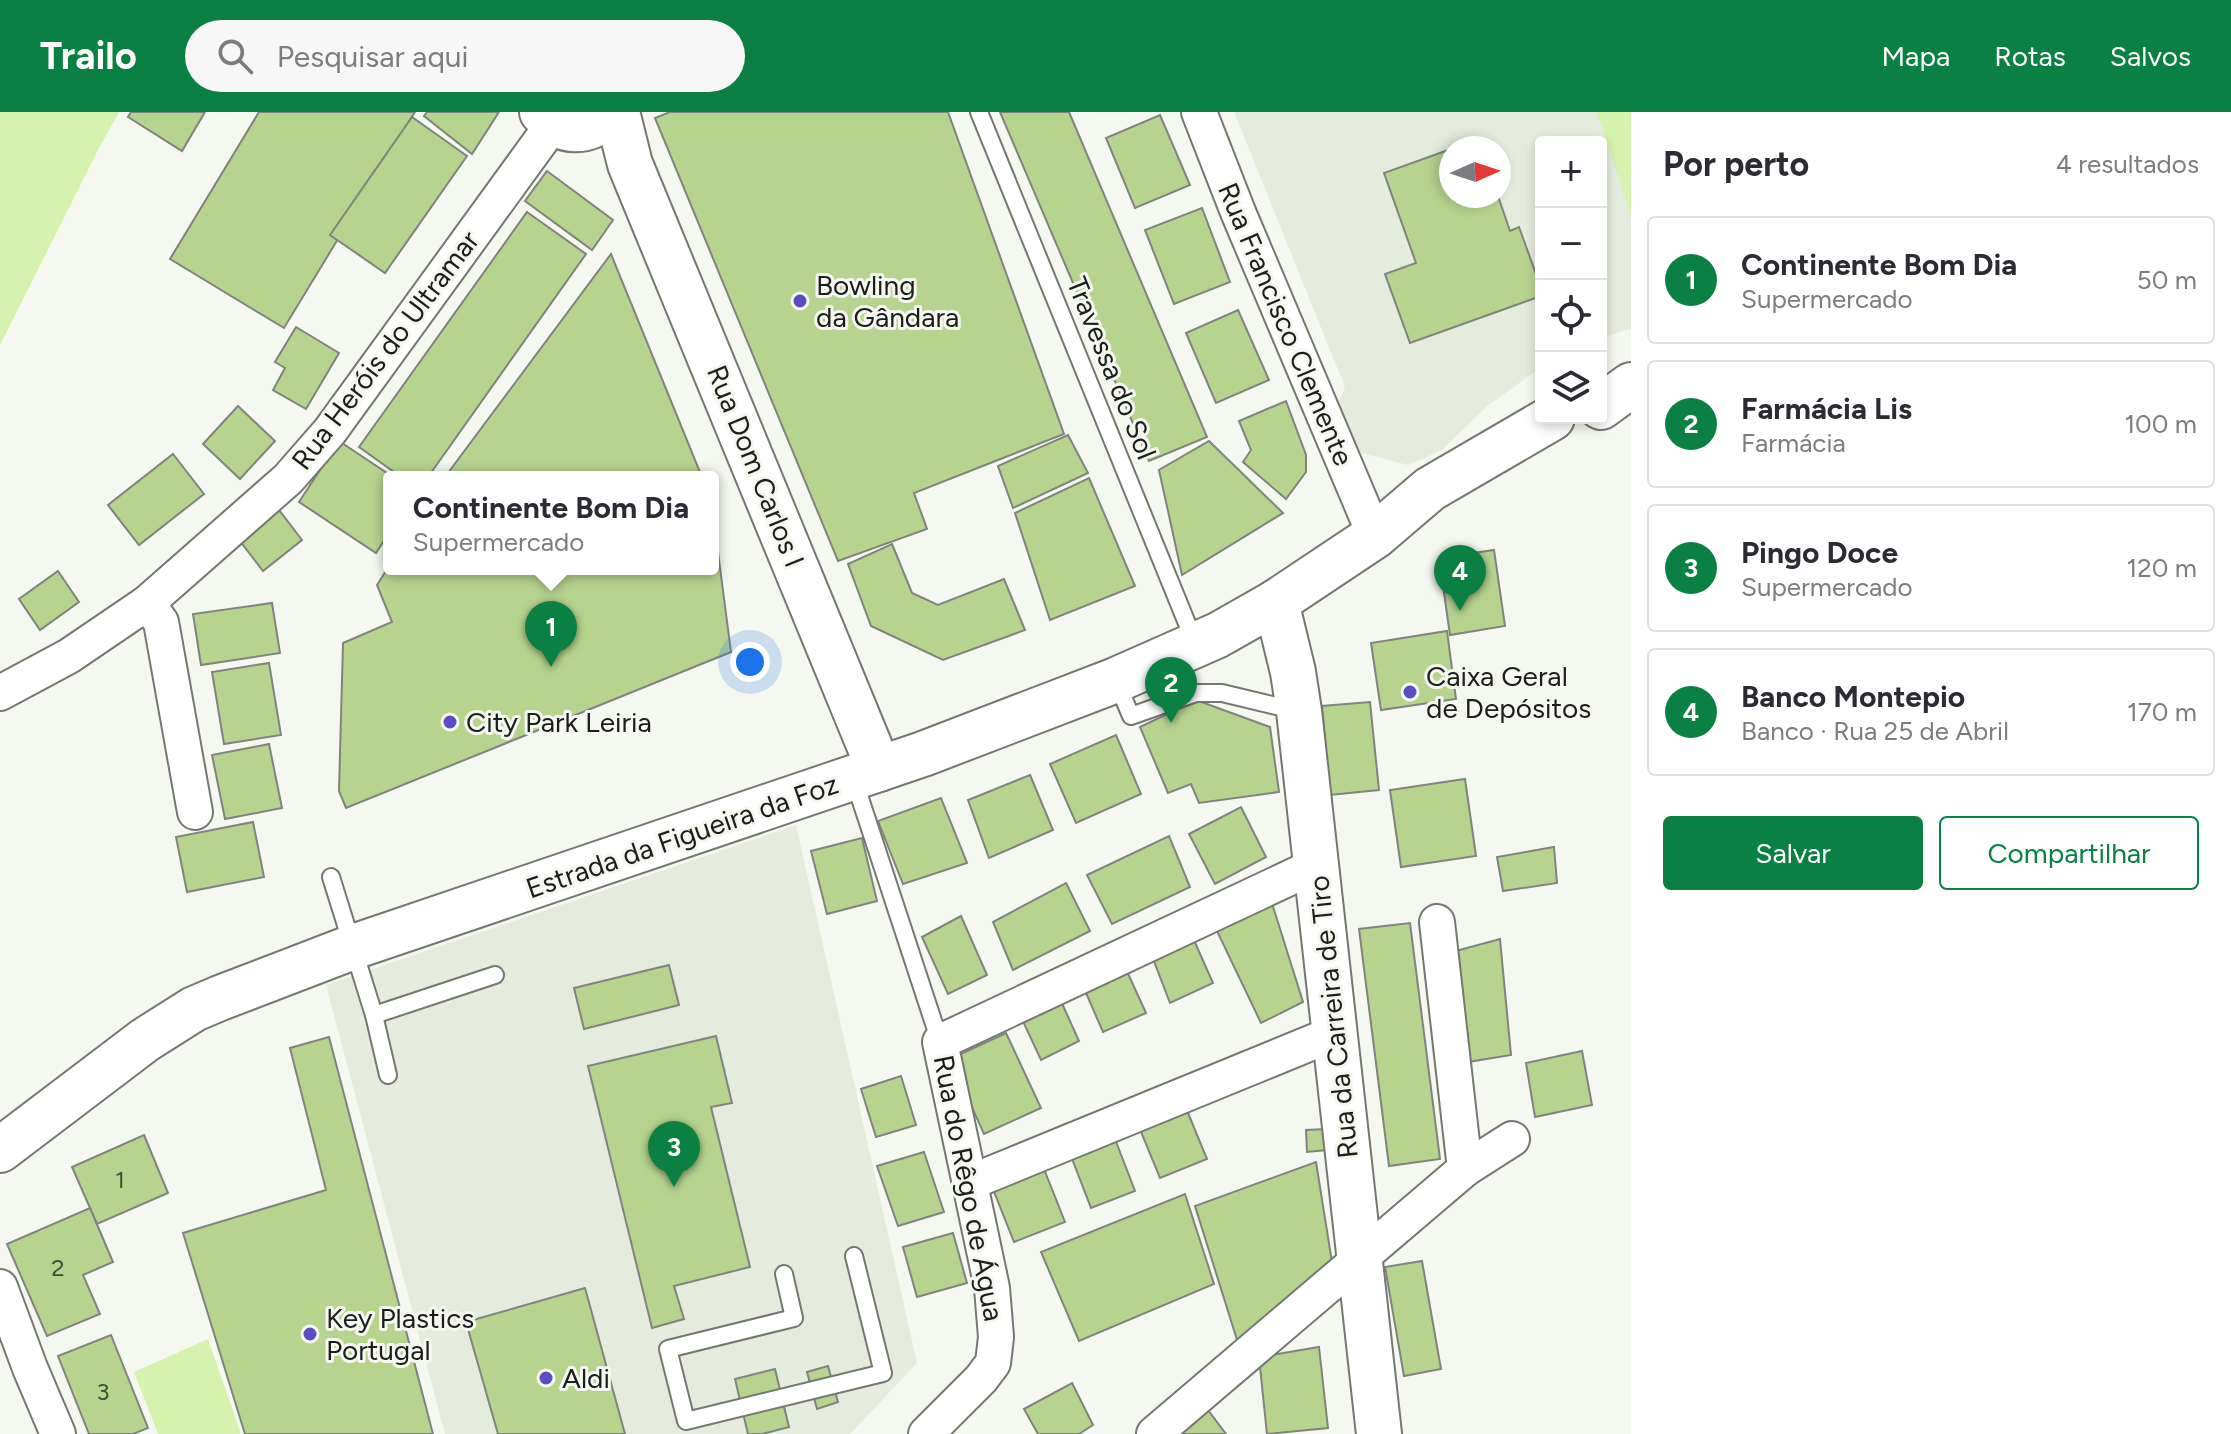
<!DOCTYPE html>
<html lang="pt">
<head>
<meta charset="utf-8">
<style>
	body { margin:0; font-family:Figtree,sans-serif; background:#f7f7f7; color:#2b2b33 }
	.controls { position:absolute; right:24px; top:24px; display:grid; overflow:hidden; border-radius:8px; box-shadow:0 4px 12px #0003 }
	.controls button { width:72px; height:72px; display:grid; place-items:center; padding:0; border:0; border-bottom:2px solid #e1e1e2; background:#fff; color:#2b2b33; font:40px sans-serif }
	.compass { position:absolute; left:1439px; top:24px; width:72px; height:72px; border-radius:50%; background:#fff; box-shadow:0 4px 12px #0003; rotate:87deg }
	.you { position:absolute; left:750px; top:550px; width:28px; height:28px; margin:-20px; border:6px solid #fff; border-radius:50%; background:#1a73e8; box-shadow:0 0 0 12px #1a73e833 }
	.badge { display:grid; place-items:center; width:52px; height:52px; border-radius:50%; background:#0b8043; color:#fff; font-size:26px; font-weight:700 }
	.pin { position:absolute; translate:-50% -66px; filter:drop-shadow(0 2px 4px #0008) }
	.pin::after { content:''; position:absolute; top:42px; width:28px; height:24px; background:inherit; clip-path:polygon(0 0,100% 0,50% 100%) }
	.popup { position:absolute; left:383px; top:359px; width:336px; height:104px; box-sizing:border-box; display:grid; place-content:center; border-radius:8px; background:#fff; filter:drop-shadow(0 2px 6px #0005); font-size:26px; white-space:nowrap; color:#7c7c81 }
	.popup b { font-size:30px; color:#2b2b33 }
	.popup::after { content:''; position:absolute; left:50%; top:100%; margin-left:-16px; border:16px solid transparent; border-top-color:#fff }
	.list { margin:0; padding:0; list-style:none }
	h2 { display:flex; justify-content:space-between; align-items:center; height:104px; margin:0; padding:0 32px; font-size:34px }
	h2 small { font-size:26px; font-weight:400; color:#7c7c81 }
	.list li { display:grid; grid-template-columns:52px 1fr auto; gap:24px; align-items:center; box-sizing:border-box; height:128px; margin:0 16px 16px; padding:0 16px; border:2px solid #e1e1e2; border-radius:8px }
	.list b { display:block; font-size:30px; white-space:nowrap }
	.list p { margin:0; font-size:26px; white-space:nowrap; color:#7c7c81 }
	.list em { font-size:26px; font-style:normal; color:#7c7c81 }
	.actions { display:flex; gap:16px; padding:24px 32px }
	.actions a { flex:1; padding:18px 0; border:2px solid #0b8043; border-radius:8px; text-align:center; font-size:28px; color:#0b8043 }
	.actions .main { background:#0b8043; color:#fff }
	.icon { flex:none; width:44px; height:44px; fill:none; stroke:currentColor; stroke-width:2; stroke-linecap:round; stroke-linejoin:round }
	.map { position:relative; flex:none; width:1631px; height:1322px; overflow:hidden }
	header { display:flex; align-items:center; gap:48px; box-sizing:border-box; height:112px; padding:0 40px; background:#0b8043; color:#fff }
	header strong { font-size:38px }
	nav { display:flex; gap:44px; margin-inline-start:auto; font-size:28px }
	.search { width:560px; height:72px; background:#f7f7f7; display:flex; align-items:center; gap:20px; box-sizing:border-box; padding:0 28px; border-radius:44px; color:#7c7c81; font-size:30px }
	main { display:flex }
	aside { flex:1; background:#fff }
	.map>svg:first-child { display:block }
	.built { fill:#e5ebdd; fill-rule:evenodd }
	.green { fill:#d5f2ae }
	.building { fill:#b7d48f; stroke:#81847e; stroke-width:2 }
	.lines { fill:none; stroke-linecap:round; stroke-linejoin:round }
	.service-casing { stroke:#757871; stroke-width:20 }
	.minor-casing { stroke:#757871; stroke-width:38 }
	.secondary-casing { stroke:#757871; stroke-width:48 }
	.service { stroke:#fff; stroke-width:16 }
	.minor { stroke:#fff; stroke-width:34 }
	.secondary { stroke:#fff; stroke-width:44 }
	.poi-dot { fill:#5b4cc4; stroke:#f5f8f0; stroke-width:3 }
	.labels { text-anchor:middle; stroke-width:6; stroke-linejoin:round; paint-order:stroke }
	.number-label { font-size:24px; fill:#444c39 }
	.poi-label { font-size:28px; fill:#1d1e1c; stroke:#f5f8f0; text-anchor:start }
	.street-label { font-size:28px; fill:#1d1e1c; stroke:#f5f8f0 }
</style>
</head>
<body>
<header>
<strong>Trailo</strong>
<div class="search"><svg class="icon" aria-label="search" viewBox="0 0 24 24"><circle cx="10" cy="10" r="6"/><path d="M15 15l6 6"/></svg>Pesquisar aqui</div>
<nav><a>Mapa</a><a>Rotas</a><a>Salvos</a></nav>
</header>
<main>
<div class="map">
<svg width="1631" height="1322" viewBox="0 0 1631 1322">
	<rect width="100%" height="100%" fill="#f5f8f0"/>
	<!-- built -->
	<g class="built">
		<path d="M1234,0H1631V217L1601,226V30H1541V255L1486,295L1442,338L1408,353L1361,341L1350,327L1336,297L1345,275ZM1451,36H1499V84H1451Z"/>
		<path d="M796,713L917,1251L850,1322H445L326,873Z"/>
	</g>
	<!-- green -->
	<g class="green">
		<path d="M0,0H119L98,38L0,233Z"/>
		<path d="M1597,0H1631V103Z"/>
		<path d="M208,1227L241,1322H158L134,1260Z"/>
	</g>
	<!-- building -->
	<g class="building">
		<path d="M131,0H205L182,39L128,5Z"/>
		<path d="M259,0H415L284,216L170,147Z"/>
		<path d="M427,0H499L472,42L424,4Z"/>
		<path d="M670,0H948L1064,322L914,381L927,417L838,449L655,6Z"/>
		<path d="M1000,0H1069L1207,325L1149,349Z"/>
		<path d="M1160,3L1190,73L1135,96L1106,26Z"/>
		<path d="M412,5L467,44L385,161L330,123Z"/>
		<path d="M1451,37V84H1498L1510,119L1519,115L1541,176V184L1410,231L1385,162L1416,151L1384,61Z"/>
		<path d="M547,59L613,108L592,138L525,89Z"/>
		<path d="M1202,96L1230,170L1174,192L1145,118Z"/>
		<path d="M527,100L586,142L428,365H401L359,335Z"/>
		<path d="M611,142L702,365H445Z"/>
		<path d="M1238,198L1269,268L1216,291L1186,221Z"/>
		<path d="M296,215L339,241L306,297L273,278L285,256L275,250Z"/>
		<path d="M1286,289L1306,343V360L1286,387L1243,350L1251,338L1239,309Z"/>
		<path d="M238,294L275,329L240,367L203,332Z"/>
		<path d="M1068,323L1088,361L1013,396L998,354Z"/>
		<path d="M339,329L393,365H389V421L376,441L299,390Z"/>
		<path d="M1209,329L1283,401L1182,463L1159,358Z"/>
		<path d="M173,342L204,382L139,433L108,393Z"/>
		<path d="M1089,366L1135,474L1050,508L1015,401Z"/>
		<path d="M276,394L302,428L263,459L236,424Z"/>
		<path d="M713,402L731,540L346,696L339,679L343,531L392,510L377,473L389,454V457H713Z"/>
		<path d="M892,432L912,481L938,493L1004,467L1025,518L943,548L871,514L848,452Z"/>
		<path d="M1494,438L1505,514L1450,523L1439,446Z"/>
		<path d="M58,459L79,490L40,518L19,487Z"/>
		<path d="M272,491L280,541L201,553L193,502Z"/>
		<path d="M1447,519L1456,587L1381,598L1371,531Z"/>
		<path d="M269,551L281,623L224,632L212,560Z"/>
		<path d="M1196,588L1270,615L1279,680L1199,691L1191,672L1168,681L1140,615Z"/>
		<path d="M1370,590L1379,678L1330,683L1322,594Z"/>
		<path d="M1116,623L1141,682L1076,711L1050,652Z"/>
		<path d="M269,632L282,696L225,707L212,643Z"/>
		<path d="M1030,663L1053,718L989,746L968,688Z"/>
		<path d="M1465,667L1476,744L1401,755L1390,678Z"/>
		<path d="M941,686L967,751L903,772L878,709Z"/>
		<path d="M1241,695L1266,745L1215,772L1189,722Z"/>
		<path d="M253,710L264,765L187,780L176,725Z"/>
		<path d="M1169,724L1190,775L1112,812L1087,763Z"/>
		<path d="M862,726L877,789L827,802L811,739Z"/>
		<path d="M1554,735L1557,771L1503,779L1497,745Z"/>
		<path d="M1066,771L1090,819L1013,858L993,810Z"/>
		<path d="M1271,788L1303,890L1261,911L1216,817Z"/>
		<path d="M961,804L987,863L948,882L922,825Z"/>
		<path d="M1410,811L1440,1047L1389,1054L1359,817Z"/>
		<path d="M1193,826L1213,871L1170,891L1152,844Z"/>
		<path d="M1500,827L1511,943L1468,950L1452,840Z"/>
		<path d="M669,853L679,893L584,917L574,876Z"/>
		<path d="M1125,855L1146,901L1103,920L1083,874Z"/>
		<path d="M1060,887L1079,929L1041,948L1021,905Z"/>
		<path d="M1006,921L1041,996L984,1022L950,947Z"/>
		<path d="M716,924L732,991L711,995L750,1155L674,1174L684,1207L652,1216L588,954Z"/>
		<path d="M329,925L433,1322H245L183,1121L326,1078L290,936Z"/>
		<path d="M1582,939L1592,993L1535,1005L1526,951Z"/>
		<path d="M901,964L916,1013L876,1025L861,977Z"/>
		<path d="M1186,996L1207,1047L1160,1066L1139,1015Z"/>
		<path d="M1326,1017L1327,1038L1307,1040L1306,1018Z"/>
		<path d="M144,1023L168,1081L97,1112L72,1055Z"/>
		<path d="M1115,1027L1135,1079L1091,1096L1071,1044Z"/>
		<path d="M924,1040L944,1100L898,1114L877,1054Z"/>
		<path d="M1316,1050L1332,1150L1238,1231L1195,1094Z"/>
		<path d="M1042,1052L1065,1110L1014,1130L991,1072Z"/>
		<path d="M1185,1082L1214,1172L1079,1229L1041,1140Z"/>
		<path d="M90,1096L113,1150L83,1163L100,1202L47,1224L7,1132Z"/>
		<path d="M953,1121L967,1171L917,1185L903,1135Z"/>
		<path d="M1422,1149L1441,1257L1404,1264L1385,1155Z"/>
		<path d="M585,1176L625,1322H498L466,1210Z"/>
		<path d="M111,1223L148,1316L133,1322H89L58,1244Z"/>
		<path d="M1319,1235L1328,1316L1267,1322L1259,1245Z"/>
		<path d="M828,1254L838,1290L817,1297L807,1260Z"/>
		<path d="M775,1257L789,1315L762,1322H748L735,1267Z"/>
		<path d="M1072,1271L1093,1313L1079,1322H1038L1024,1297Z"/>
		<path d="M1205,1294L1226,1322H1173Z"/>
	</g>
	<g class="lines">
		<!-- service casing -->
		<g class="service-casing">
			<g id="service">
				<path d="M979,0L1195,531"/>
				<path d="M1117,571L1131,604L1196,581H1222L1297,599"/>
				<path d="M854,668L940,930"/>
				<path d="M331,765L374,903L388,963"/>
				<path d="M374,903L495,863"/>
				<path d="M784,1162L794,1206L668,1237L686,1309L883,1261L854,1144"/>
			</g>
		</g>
		<!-- minor casing -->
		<g class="minor-casing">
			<g id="minor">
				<path d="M1199,0L1238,100L1375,424"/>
				<path d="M147,491L161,510L195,700"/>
				<path d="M0,581L69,544L147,491L288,367L330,319L553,12"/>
				<path d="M1465,1057L1512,1027"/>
				<path d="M971,1070L1335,921"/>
				<path d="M0,1175L30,1256L58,1322"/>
				<path d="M926,1322L981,1267L993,1251L996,1225L992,1176L940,930L1317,753"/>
				<path d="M1154,1322L1465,1057L1437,810"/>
			</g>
		</g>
		<!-- secondary casing -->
		<g class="secondary-casing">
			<g id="secondary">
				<path d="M542,0C560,23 591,23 610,0"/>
				<path d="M617,0L630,52L879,657"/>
				<path d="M1601,295L1631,273"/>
				<path d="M1276,490L1293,560L1299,599L1379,1322"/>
				<path d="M0,1038L145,928L194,897L220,886L353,835L923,642L1116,568L1218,523L1276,490L1375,424L1430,377L1552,306"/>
			</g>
		</g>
		<!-- service -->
		<use href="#service" class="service"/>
		<!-- minor -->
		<use href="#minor" class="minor"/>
		<!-- secondary -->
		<use href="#secondary" class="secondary"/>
	</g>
	<!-- markers -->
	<g class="poi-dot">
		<circle cx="800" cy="189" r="8"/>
		<circle cx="1410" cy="580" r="8"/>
		<circle cx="450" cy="610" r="8"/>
		<circle cx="310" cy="1222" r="8"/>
		<circle cx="546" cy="1266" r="8"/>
	</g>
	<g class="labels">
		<!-- number labels -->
		<g class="number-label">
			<text x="120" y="1076">1</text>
			<text x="58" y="1164">2</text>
			<text x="103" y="1288">3</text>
		</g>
		<!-- poi labels -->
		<g class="poi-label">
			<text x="816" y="183">Bowling<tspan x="816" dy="32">da Gândara</tspan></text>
			<text x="1426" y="574">Caixa Geral<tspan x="1426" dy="32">de Depósitos</tspan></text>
			<text x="466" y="620">City Park Leiria</text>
			<text x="326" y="1216">Key Plastics<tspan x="326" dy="32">Portugal</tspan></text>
			<text x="562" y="1276">Aldi</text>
		</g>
		<!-- street labels -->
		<g class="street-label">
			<text transform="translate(1286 212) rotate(67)" y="10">Rua Francisco Clemente</text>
			<text transform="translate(385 238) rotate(-53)" y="10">Rua Heróis do Ultramar</text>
			<text transform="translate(1112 256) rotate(68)" y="10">Travessa do Sol</text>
			<text transform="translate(756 354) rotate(68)" y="10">Rua Dom Carlos I</text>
			<text transform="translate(682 724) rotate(-19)" y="10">Estrada da Figueira da Foz</text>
			<text transform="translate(1333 905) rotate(-96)" y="10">Rua da Carreira de Tiro</text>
			<text transform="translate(969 1076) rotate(79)" y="10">Rua do Rêgo de Água</text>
		</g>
	</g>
</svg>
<div class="controls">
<button>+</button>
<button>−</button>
<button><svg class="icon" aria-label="locate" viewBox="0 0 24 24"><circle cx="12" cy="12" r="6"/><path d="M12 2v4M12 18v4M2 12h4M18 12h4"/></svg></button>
<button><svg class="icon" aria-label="layers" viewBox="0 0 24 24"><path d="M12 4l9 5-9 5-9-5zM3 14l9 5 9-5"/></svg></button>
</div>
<svg class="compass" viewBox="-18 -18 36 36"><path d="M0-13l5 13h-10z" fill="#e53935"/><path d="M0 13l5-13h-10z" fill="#7c7c81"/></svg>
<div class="you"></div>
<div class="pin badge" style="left:551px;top:555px">1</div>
<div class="popup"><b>Continente Bom Dia</b>Supermercado</div>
<div class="pin badge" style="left:1171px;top:611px">2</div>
<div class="pin badge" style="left:674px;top:1075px">3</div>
<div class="pin badge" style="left:1460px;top:499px">4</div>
</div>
<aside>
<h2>Por perto<small>4 resultados</small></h2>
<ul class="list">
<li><span class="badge">1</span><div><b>Continente Bom Dia</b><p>Supermercado</p></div><em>50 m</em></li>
<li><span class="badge">2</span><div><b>Farmácia Lis</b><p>Farmácia</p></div><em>100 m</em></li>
<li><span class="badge">3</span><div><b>Pingo Doce</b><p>Supermercado</p></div><em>120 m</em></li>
<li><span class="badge">4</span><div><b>Banco Montepio</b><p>Banco · Rua 25 de Abril</p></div><em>170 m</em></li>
</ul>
<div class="actions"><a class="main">Salvar</a><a>Compartilhar</a></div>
</aside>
</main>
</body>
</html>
